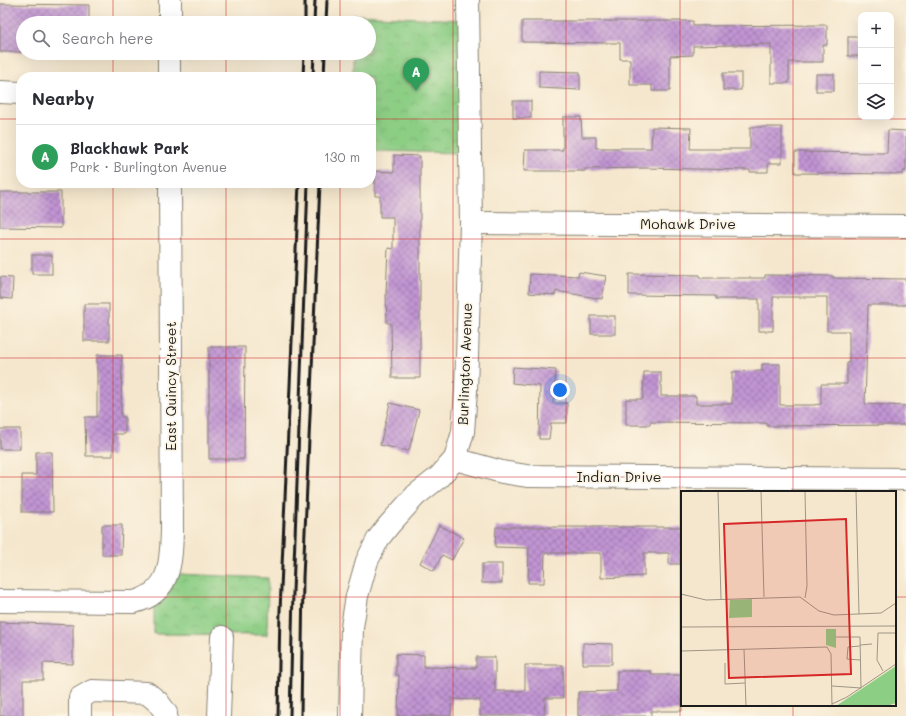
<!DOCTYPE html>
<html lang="en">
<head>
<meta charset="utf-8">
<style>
	body { margin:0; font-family:Mali,sans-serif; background:#f2f2f3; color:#2b2b33 }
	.controls { position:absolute; right:12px; top:12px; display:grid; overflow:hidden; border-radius:8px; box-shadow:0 4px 16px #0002 }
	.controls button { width:36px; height:36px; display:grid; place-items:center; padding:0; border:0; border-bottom:1px solid #e1e1e2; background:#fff; color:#2b2b33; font:20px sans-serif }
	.you { position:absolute; left:560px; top:390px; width:14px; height:14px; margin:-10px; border:3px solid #fff; border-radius:50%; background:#1a73e8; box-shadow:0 0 0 6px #1a73e833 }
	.badge { display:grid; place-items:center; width:26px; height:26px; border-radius:50%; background:#c8321e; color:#fff; font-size:13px; font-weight:700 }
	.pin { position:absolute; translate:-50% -33px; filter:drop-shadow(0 1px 2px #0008) }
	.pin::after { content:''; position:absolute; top:21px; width:14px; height:12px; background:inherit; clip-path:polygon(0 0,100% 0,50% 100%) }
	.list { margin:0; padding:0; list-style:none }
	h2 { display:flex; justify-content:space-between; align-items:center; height:52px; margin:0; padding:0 16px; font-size:17px }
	h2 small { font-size:13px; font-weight:400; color:#7c7c81 }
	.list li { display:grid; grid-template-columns:26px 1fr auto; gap:12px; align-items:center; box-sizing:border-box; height:64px; padding:0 16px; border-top:1px solid #e1e1e2 }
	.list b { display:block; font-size:15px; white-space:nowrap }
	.list p { margin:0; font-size:13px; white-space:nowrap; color:#7c7c81 }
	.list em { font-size:13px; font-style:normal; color:#7c7c81 }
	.icon { flex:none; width:22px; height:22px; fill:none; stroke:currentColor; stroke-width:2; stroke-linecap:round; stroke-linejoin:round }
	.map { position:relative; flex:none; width:906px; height:716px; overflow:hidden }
	.search { position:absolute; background:#fff; box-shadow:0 4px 16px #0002; left:16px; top:16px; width:360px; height:44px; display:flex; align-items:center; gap:10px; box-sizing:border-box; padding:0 14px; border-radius:22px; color:#7c7c81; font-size:15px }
	.panel { position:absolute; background:#fff; box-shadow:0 4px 16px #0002; left:16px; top:72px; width:360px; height:116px; border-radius:16px }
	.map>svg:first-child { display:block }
	.park { fill:url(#park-crowns); stroke:#547550 }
	.building { fill:url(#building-cross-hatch) }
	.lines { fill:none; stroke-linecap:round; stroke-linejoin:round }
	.minor-casing { stroke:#888274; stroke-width:24 }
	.minor { stroke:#fff; stroke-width:22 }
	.rail { stroke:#1c1c1c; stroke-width:3 }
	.grid { fill:none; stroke:#d62828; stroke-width:1; stroke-opacity:0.55 }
	.labels { text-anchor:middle; stroke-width:3.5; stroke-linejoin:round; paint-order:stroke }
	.street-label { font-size:14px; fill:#1c1c1c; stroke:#fcf5e5 }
	.inset-road { fill:none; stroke:#9e9686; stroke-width:1 }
	.view { fill:#d62828; fill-opacity:0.15; stroke:#d62828; stroke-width:2 }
	.inset-edge { fill:none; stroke:#1c1c1c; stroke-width:2 }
</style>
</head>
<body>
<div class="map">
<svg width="906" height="716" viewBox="0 0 906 716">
	<defs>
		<pattern id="park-crowns" width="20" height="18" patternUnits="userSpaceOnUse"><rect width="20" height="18" fill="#8dce85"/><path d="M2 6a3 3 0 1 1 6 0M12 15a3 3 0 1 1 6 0" fill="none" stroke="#79b072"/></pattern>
		<pattern id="building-cross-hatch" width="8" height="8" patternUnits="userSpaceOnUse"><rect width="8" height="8" fill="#c194d3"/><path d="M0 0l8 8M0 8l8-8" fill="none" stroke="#9c78aa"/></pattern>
	</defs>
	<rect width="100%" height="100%" fill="#fcf5e5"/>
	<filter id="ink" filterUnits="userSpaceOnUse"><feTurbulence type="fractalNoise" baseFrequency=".025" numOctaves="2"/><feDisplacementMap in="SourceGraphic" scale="8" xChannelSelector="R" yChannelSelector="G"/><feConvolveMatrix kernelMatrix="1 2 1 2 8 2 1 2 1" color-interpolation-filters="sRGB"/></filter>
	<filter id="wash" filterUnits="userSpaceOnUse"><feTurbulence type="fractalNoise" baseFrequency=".012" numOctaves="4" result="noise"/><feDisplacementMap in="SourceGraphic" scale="16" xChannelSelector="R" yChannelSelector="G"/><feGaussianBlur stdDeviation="0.9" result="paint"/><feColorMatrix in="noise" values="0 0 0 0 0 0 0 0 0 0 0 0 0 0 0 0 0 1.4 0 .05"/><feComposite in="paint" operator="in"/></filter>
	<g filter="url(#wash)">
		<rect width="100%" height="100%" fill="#f5e7cd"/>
		<!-- park -->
		<g class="park">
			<path d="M354,15L461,20L462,153L371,151V77H353V53H369V23H354Z"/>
			<path d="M178,574L268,578L267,635L154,634V604L170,591Z"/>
		</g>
		<g id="blocks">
			<!-- building -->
			<g class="building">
				<path d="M0,4L89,5V23H23V52H0Z"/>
				<path d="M522,21H693V26L827,25V45H823V62H789V83H771V44L693,46V55L670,56V91H652V85H630V59H620V43L522,42Z"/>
				<rect x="848" y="37" width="13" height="19"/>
				<path d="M539,71L580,72V90L539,88Z"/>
				<rect x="723" y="73" width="18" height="17"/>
				<rect x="816" y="74" width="18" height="17"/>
				<rect x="513" y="101" width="18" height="17"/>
				<path d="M563,117H581L582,137H596V148H651L652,127L691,128L690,149H750V127H782V163H768V172H750V170L645,168L585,169V171H524L525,150H563Z"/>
				<path d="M888,130L906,131V171H903V174L795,173V152L887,153Z"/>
				<path d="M394,155L420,156V378H392L391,323H387L386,294L388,248L393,249V217H380V196H375V171L394,172Z"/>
				<path d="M0,192H61V228L0,227Z"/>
				<rect x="32" y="255" width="20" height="19"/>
				<path d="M579,272L606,276L602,299L556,291L555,295L529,293L530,274L578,276Z"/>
				<path d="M629,274L700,275V278H765V275L833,276V278L906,279V305H868L865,404L906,406V425L767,426V423L650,422V425H626V399H643L644,372H661V396H696V404H732V372L762,371V364H780V405H813L821,404V384H847V363H849V331H827V297H773V331H759V299H716V296L629,295Z"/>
				<path d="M0,277L13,278L12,299L0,298Z"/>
				<rect x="84" y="304" width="25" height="37"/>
				<rect x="591" y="316" width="24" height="18"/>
				<path d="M209,347H245L244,459H209Z"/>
				<path d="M97,355H122L121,417H125V434H113V456H86L85,417H97Z"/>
				<path d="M513,367L556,370L553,403H567V423H551L549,439H539L540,386L512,383Z"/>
				<path d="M390,403L419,410L409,451L380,445Z"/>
				<rect x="0" y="429" width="20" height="20"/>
				<path d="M36,452H52L53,512H22V475H36Z"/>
				<path d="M102,525H122L121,555H102Z"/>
				<path d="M439,525L464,538L452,560L442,555L434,571L420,563Z"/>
				<path d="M496,527H682V564H669V553H644V576L601,578V553H545L544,583H528L529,548L495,547Z"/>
				<rect x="482" y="564" width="20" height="19"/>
				<path d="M0,622L73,625V664L43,663V680H23V716H0Z"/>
				<path d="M583,643L612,644V664H583Z"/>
				<path d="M396,654L424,655V667L476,668V657H495V691H525V665H563V698H545L544,716H480V700L452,699L451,716H398L399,675H396Z"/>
				<path d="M617,671H651V675H682V711H651V716H578V692L617,691Z"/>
			</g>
		</g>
	</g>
	<g filter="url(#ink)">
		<use href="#blocks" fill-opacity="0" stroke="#888274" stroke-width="1"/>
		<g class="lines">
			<!-- minor casing -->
			<g class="minor-casing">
				<g id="minor">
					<path d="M170,23V0"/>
					<path d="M169,77V53"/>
					<path d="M0,92L21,93"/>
					<path d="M471,223L906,226"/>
					<path d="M455,459L502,472L527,476L906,479"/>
					<path d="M0,601L134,602C171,593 171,562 172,530L170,183"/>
					<path d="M80,716V698L92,691L147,693L158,702L166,713V716"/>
					<path d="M219,716L222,637"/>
					<path d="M350,716L352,627L357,596L367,561L378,539L389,525L416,495L439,477L455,459L463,432L466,391L471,223L468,0"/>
				</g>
			</g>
			<!-- minor -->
			<use href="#minor" class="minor"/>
			<!-- rail -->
			<g class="rail">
				<path d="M305,23V0"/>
				<path d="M314,23L315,0"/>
				<path d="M326,23L327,0"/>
				<path d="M303,77L304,53"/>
				<path d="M313,77L314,53"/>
				<path d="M324,77L325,53"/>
				<path d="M278,716L280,611L299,183"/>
				<path d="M290,716L293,592L308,183"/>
				<path d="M301,716L303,578L320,183"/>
			</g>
		</g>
	</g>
	<!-- grid -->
	<path class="grid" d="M113,0V23M226,0V23M340,0V23M453,0V716M566,0V716M680,0V716M793,0V492M113,53V77M226,53V77M340,53V77M0,119H21M371,119H906M113,183V716M226,183V716M340,183V716M0,239H906M0,358H906M0,477H906M0,597H682M895,597H906M793,705V716"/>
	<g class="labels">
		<!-- street labels -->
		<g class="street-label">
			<text x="688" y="229">Mohawk Drive</text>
			<text transform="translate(465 364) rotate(-88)" y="5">Burlington Avenue</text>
			<text transform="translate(171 386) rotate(-90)" y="5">East Quincy Street</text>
			<text x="619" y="482">Indian Drive</text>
		</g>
	</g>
	<!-- overview -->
	<g transform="translate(681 491)">
		<rect width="215" height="215" fill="#f5e7cd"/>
		<path d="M71,108V126L48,127L49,109ZM145,138H155V157L145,154ZM215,175V212L206,215H155Z" fill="#8dce85"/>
		<path class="inset-road" d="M37,0L40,108M80,0L83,106M124,0L126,95L124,107M175,0L178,123M0,103L25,109L119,106L138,120L153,124L200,122L215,112M0,136L215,135M179,154L191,153M179,155L167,156L166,168L179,169M63,158L65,215M0,160L146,156L150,163L151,215M44,172V193L64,192M202,180L196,169L197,142H215M151,195L180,197L179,146H155M151,213L166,206L215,173"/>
		<path class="view" d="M165,28L170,183L48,187L43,33Z"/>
		<rect width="215" height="215" class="inset-edge"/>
	</g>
</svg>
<div class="controls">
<button>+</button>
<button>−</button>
<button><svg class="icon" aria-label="layers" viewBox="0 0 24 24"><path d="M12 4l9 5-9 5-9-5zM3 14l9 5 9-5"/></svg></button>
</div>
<div class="you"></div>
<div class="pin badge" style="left:416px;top:91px;background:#2e9e5b">A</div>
<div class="search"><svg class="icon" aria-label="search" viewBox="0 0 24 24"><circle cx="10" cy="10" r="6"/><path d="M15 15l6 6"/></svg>Search here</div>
<section class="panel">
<h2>Nearby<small></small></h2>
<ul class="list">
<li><span class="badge" style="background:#2e9e5b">A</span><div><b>Blackhawk Park</b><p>Park · Burlington Avenue</p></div><em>130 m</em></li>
</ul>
</section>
</div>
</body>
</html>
